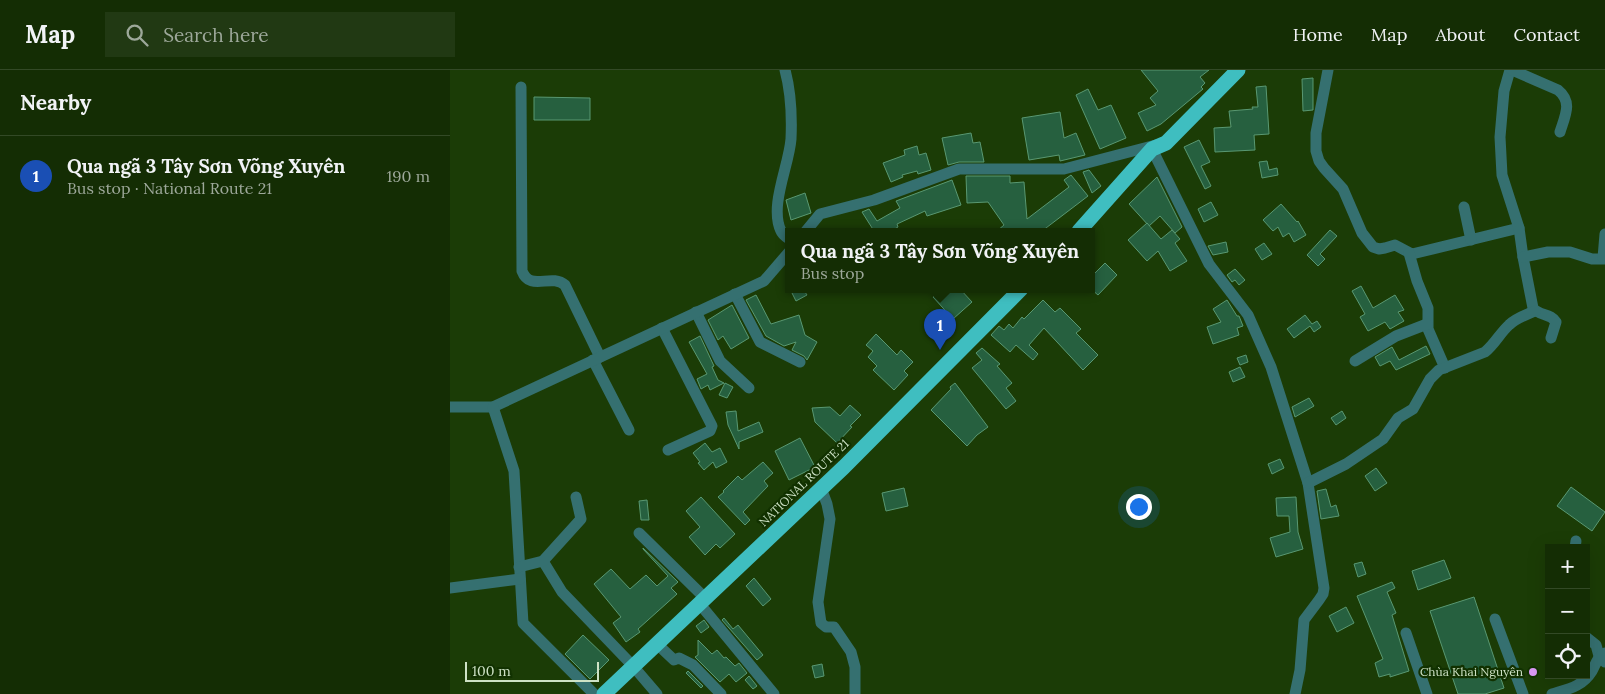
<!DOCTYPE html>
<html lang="en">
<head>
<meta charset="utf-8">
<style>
	body { margin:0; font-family:Lora,serif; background:#213913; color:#f1f3f6 }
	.controls { position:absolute; right:15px; bottom:15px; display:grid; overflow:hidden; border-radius:0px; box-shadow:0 5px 20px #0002 }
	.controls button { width:45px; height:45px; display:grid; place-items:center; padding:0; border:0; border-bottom:1px solid #334926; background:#142d04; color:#f1f3f6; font:25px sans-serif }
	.scale { position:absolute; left:15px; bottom:12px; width:134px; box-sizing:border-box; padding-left:5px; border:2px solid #cee2c5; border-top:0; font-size:14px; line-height:18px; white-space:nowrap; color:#cee2c5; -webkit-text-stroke:4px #113100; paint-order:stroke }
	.you { position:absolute; left:688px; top:436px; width:18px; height:18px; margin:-12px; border:4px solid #fff; border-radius:50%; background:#1a73e8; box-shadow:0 0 0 8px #1a73e833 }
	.badge { display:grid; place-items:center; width:32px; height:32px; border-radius:50%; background:#8abfa5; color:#fff; font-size:16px; font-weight:700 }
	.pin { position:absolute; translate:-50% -41px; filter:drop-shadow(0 1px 2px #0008) }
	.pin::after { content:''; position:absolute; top:26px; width:18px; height:15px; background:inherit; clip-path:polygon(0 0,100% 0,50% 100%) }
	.popup { position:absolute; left:335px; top:158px; width:310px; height:65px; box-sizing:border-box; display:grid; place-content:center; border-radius:0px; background:#142d04; filter:drop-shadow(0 1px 4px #0005); font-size:16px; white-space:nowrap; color:#9da89a }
	.popup b { font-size:19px; color:#f1f3f6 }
	.popup::after { content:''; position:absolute; left:50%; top:100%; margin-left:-10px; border:10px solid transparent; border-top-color:#142d04 }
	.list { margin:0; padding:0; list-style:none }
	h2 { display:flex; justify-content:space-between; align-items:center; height:65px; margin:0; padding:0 20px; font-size:21px }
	h2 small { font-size:16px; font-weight:400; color:#9da89a }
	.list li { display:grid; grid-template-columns:32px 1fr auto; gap:15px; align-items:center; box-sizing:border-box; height:80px; padding:0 20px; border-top:1px solid #334926 }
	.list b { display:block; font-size:19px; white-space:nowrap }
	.list p { margin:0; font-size:16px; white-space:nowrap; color:#9da89a }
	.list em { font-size:16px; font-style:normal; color:#9da89a }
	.icon { flex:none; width:28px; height:28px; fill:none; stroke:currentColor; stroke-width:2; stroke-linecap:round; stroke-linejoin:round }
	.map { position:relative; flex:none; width:1155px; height:624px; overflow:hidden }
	header { display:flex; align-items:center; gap:30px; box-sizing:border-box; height:70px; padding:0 25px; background:#142d04; border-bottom:1px solid #334926 }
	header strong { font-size:24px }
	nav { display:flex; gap:28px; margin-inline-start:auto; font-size:18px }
	.search { width:350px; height:45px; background:#213913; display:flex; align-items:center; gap:12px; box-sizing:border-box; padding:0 18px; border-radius:0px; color:#9da89a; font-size:19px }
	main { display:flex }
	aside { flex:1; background:#142d04 }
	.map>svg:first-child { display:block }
	.building { fill:#26603f; stroke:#599872 }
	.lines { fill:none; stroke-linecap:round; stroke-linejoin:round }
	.minor { stroke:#357070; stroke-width:11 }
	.highway { stroke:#3fbec0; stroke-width:15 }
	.poi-dot { fill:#db99f5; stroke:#113100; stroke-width:2 }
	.labels { text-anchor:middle; stroke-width:4.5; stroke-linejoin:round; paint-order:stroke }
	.street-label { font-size:12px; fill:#cee2c5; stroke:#113100 }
	.poi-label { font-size:12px; fill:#cee2c5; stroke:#113100; text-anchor:end }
</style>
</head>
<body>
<header>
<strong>Map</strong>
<div class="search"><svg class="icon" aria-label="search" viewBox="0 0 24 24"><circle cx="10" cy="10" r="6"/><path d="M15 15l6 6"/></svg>Search here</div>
<nav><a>Home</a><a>Map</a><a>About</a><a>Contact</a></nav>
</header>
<main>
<aside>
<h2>Nearby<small></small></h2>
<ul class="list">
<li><span class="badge" style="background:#1a4fb4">1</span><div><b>Qua ngã 3 Tây Sơn Võng Xuyên</b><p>Bus stop · National Route 21</p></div><em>190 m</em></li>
</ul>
</aside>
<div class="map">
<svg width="1155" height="624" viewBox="0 0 1155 624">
	<rect width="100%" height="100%" fill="#1b3c06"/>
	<!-- building -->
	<g class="building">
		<path d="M691,0H759L750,7L755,13L751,17L753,19L711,54L697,61L688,43L706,35L700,28L708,21Z"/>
		<path d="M863,8V40L853,41L852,9Z"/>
		<path d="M816,16L819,64L804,65L805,80L765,82L764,58L781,57L779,41L803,39L802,37H808L806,17Z"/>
		<path d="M638,19L648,40L661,35L676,68L650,79L626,25Z"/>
		<path d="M84,27L140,28V50H84Z"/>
		<path d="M610,42L614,68L626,63L635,85L610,91L609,85L579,90L572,48Z"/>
		<path d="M521,63L523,73L530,72L534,92H509L498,95L492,68Z"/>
		<path d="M749,70L760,92L751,96L761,116L755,119L734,77Z"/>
		<path d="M467,76L469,85L476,83L481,100L468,104L467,101L452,105L453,107L441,112L433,93L455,85L454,80Z"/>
		<path d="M817,91L819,100L827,98L828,105L812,108L809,92Z"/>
		<path d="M639,100L651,116L642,123L633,102Z"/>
		<path d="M621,105L638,126L592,161H547L554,155L538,132L517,133L516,106H560V113L574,112L577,149L619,117L614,110Z"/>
		<path d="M707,107L732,157L725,163L710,146L699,156L679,134Z"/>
		<path d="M502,110L511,135L477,146L475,141L447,154L448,157L441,161H424L412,142L419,139L427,151L450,138L446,131Z"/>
		<path d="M355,123L361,143L341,150L336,130Z"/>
		<path d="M761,132L768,145L754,152L748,139Z"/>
		<path d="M831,134L847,152L848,151L856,165L844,172L839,163L833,167L828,157L823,161L813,150Z"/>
		<path d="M697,153L711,169L722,160L730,169L725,173L737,191L720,201L708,181L697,191L678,170Z"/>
		<path d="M880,160L887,166L870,184L875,189L868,196L857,185Z"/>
		<path d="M776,172L778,182L763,185L758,176Z"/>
		<path d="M814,173L822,184L812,190L805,179Z"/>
		<path d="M655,193L667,205L648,225L641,219V207Z"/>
		<path d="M785,199L795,210L789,215L785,210L782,212L777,205Z"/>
		<path d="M911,216L923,238L945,225L954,240L948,242L954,251L940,259L935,252L918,261L910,247L915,244L902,221Z"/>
		<path d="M340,219H353L357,225L346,231Z"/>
		<path d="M492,219H510L522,232L503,249L483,227Z"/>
		<path d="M306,225L321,254L349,245L355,265L367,272L357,290L354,286L342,280L346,272L334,276L316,266L296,230Z"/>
		<path d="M593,230L605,242L610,238L631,259L626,263L648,285L633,300L594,258L579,275L588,284L583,290L566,275L560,282L541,265L549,256L554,260L559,254L563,258L572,247L574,249Z"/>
		<path d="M777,230L787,246H789L793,256L787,258L789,265L763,274L757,257L771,252L763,239Z"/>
		<path d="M282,235L299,268L281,279L273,266L268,270L258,250Z"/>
		<path d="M855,245L862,254L867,251L871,257L864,262L860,256L844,268L837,259Z"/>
		<path d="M426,264L447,285L451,280L463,292L454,301L458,305L444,320L423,300L427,296L418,287L423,281L416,275Z"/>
		<path d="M250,266L264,296L262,297L268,310L274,313L260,320L258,315L251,319L247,309L257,304L239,272Z"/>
		<path d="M976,276L980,284L946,300L940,291L930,296L925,287L942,277L949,290Z"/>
		<path d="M532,278L550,294L547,296L562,313L556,318L566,331L556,339L522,298L532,290L526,283Z"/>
		<path d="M796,285L798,292L790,295L787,288Z"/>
		<path d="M790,297L795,307L783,312L779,302Z"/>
		<path d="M275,313L283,317L277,328L269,325Z"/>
		<path d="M505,313L538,357L527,365L517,376L481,340L501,319L500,317Z"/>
		<path d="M859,328L864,336L845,347L842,337Z"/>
		<path d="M400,335L411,345L400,356L402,357L387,373L365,352L362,338L380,337L390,346Z"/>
		<path d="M286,341L288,361L309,352L313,362L289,372V379L278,355L276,342Z"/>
		<path d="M892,341L896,348L886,355L881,348Z"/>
		<path d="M350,368L365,397L339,410L325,381Z"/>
		<path d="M255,373L262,382L270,378L277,392L266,398L263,392L254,400L248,393L250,392L243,383Z"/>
		<path d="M830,389L834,398L822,404L818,394Z"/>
		<path d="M313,392L323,403L314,411L318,416L293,442L300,450L295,455L268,427L274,422L273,421L288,406L292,410Z"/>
		<path d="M926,398L937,413L925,421L915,406Z"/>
		<path d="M1121,417L1155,442L1142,461L1107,436Z"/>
		<path d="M454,418L458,436L436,441L432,423Z"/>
		<path d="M876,419L881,437L886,435L889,446L871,449L867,421Z"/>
		<path d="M251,427L285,464L270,478L266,474L255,485L239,467L250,457L236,441Z"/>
		<path d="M846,427L848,462L853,479L826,487L820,468L840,462L839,446H827L826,428Z"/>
		<path d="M197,430L199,450H191L189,431Z"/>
		<path d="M193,478L228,512L221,518L227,524L188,559L190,562L176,572L163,553L171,547L144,514L161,499L180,519L196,505L207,516L218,506L193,479Z"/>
		<path d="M994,490L1001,508L968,520L962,501Z"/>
		<path d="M912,492L916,504L908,507L904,494Z"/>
		<path d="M304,508L321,529L313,536L296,516Z"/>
		<path d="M942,512L945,518L937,522L946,543L942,545L959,601L940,607V604L929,607L925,593L933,589L907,526Z"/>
		<path d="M1024,527L1054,618L1035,624H1008L980,541Z"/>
		<path d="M896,537L904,553L887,562L879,546Z"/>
		<path d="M274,548L283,559L288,555L313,585L307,590L272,550Z"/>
		<path d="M254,550L259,557L251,563L246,556Z"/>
		<path d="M133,565L159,590L140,609L115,584Z"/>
		<path d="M248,570L262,584L267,580L274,588L276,587L285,596L289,593L297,603L286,612L279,604L270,612L245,587L248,585Z"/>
		<path d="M372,594L374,606L365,608L362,596Z"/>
		<path d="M238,601L253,616L251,618L236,603Z"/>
		<path d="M299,606L307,616L303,619L295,610Z"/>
	</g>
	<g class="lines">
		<!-- minor -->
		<g class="minor">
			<path d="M335,0C341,22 342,46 341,69C339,96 319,136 331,161C332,164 336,167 339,169"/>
			<path d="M878,0L866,63V81L869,91L874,98L893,119L912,163L923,177L929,179L935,178L945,175L962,184L1069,158"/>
			<path d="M1060,0L1054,21L1050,67L1052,105L1069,158L1073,187L1083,238C1089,246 1101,243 1106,252L1101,268"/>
			<path d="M1062,0L1108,20C1123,32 1115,46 1110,62"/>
			<path d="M71,17L72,201C80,222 101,203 115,215L150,287"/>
			<path d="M702,79L759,194L798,245L821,297L858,413L874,518L873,524L869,530L854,550L850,600L845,624"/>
			<path d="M1014,137L1021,170"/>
			<path d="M356,161L370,144L424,130L509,99H614L706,75"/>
			<path d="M959,183L967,211L978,238V259L995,298"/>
			<path d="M1073,187L1098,182H1120L1142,189H1155"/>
			<path d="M1153,188L1155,164"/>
			<path d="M285,224L310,272L350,292"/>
			<path d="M246,242L270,291L299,318"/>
			<path d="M212,258L262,356L260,361L218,380"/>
			<path d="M143,290L179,360"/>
			<path d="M905,291L946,266L977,254"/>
			<path d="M0,337H43L314,211L339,182"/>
			<path d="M43,337L64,401L73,553L144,624"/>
			<path d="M858,413L896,394L933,369L948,348L963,339L980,309L989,300L1035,282C1045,274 1050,263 1059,255C1066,248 1076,245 1085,241"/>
			<path d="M371,418L377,434L380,449L368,532L371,553L376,557H384L401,582L405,597V624"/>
			<path d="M189,463L255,528"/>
			<path d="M1125,478L1126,471"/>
			<path d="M93,491L112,522L183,596L207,624"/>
			<path d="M69,497L93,491L131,449L126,427"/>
			<path d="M0,518L70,509"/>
			<path d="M249,533L324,624"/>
			<path d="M1045,549L1073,624"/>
			<path d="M956,563L977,624"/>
			<path d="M1136,567L1146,575L1149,586L1155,592"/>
			<path d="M206,573L224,590L229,588L243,595L271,624"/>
			<path d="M1102,624C1118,619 1132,617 1142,601C1146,594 1147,587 1155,583"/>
		</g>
		<!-- highway -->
		<g class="highway">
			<path d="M629,161L702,79L716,73L788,0"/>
			<path d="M154,624L394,397L571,219"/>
		</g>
	</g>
	<!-- markers -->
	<circle class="poi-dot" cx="1083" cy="602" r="5"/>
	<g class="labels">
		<!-- street labels -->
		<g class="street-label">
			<text transform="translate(354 413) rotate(-44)" y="4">NATIONAL ROUTE 21</text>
		</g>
		<!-- poi labels -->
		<g class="poi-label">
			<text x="1073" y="606">Chùa Khai Nguyên</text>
		</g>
	</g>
</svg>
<div class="controls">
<button>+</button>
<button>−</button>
<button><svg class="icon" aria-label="locate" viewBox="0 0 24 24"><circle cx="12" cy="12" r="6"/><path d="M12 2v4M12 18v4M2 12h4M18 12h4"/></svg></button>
</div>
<div class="scale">100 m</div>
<div class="you"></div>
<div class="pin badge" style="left:490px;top:280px;background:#1a4fb4">1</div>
<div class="popup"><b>Qua ngã 3 Tây Sơn Võng Xuyên</b>Bus stop</div>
</div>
</main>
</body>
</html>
